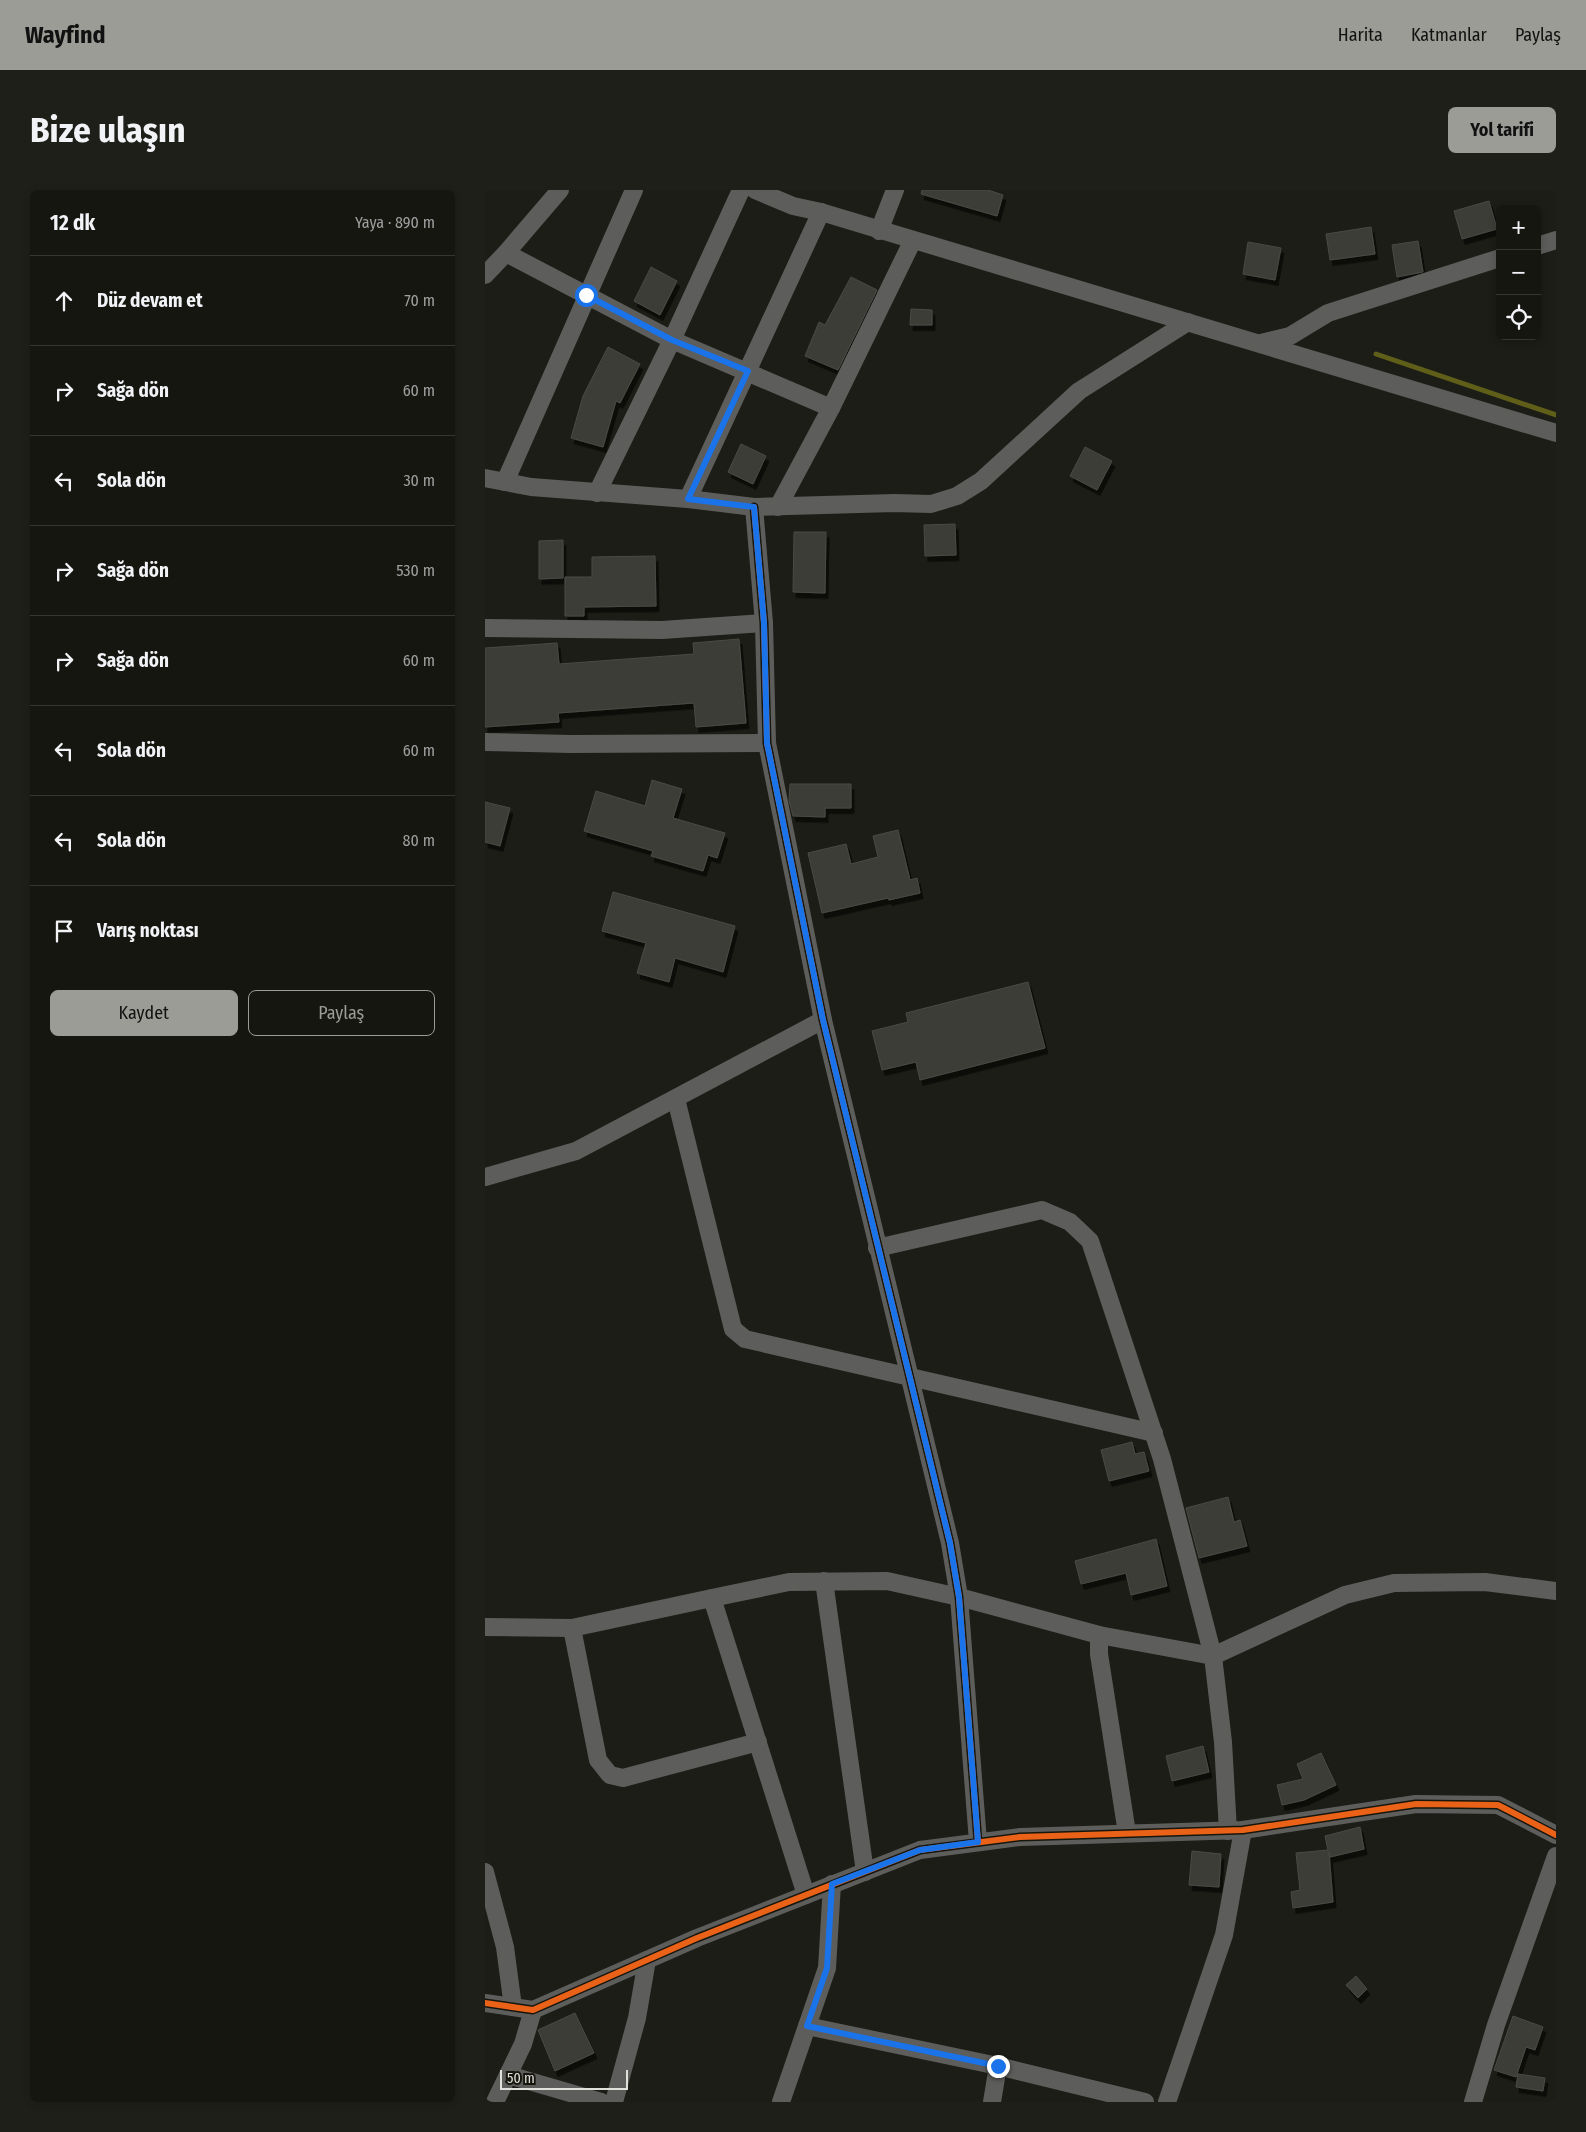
<!DOCTYPE html>
<html lang="tr">
<head>
<meta charset="utf-8">
<style>
	body { margin:0; font-family:"Fira Sans Condensed",sans-serif; background:#1f1f1a; color:#f1f3f6 }
	.controls { position:absolute; right:15px; top:15px; display:grid; overflow:hidden; border-radius:8px; box-shadow:0 2px 8px #0003 }
	.controls button { width:45px; height:45px; display:grid; place-items:center; padding:0; border:0; border-bottom:1px solid #353531; background:#161611; color:#f1f3f6; font:25px sans-serif }
	.scale { position:absolute; left:15px; bottom:12px; width:128px; box-sizing:border-box; padding-left:5px; border:2px solid #e0e0da; border-top:0; font-size:14px; line-height:18px; white-space:nowrap; color:#e0e0da; -webkit-text-stroke:4px #16160d; paint-order:stroke }
	.stop { position:absolute; width:15px; height:15px; margin:-11px; border:4px solid #1a73e8; border-radius:50%; background:#fff }
	.stop.end { background:#1a73e8; border-color:#fff; box-shadow:0 1px 5px #0008 }
	.list { margin:0; padding:0; list-style:none }
	h2 { display:flex; justify-content:space-between; align-items:center; height:65px; margin:0; padding:0 20px; font-size:21px }
	h2 small { font-size:16px; font-weight:400; color:#9e9f9f }
	.list li { display:grid; grid-template-columns:32px 1fr auto; gap:15px; align-items:center; box-sizing:border-box; height:90px; padding:0 20px; border-top:1px solid #353531 }
	.list b { display:block; font-size:19px; white-space:nowrap }
	.list em { font-size:16px; font-style:normal; color:#9e9f9f }
	.actions { display:flex; gap:10px; padding:15px 20px }
	.actions a { flex:1; padding:11px 0; border:1px solid #9c9c96; border-radius:8px; text-align:center; font-size:18px; color:#9c9c96 }
	.actions .main { background:#9c9c96; color:#111 }
	.icon { flex:none; width:28px; height:28px; fill:none; stroke:currentColor; stroke-width:2; stroke-linecap:round; stroke-linejoin:round }
	.map { position:relative; flex:none; width:1071px; height:1912px; overflow:hidden; border-radius:8px }
	header { display:flex; align-items:center; gap:30px; box-sizing:border-box; height:70px; padding:0 25px; background:#9c9c96; color:#111 }
	header strong { font-size:24px }
	nav { display:flex; gap:28px; margin-inline-start:auto; font-size:18px }
	.intro { display:flex; align-items:center; justify-content:space-between; box-sizing:border-box; height:120px; padding:0 30px }
	h1 { margin:0; font-size:35px }
	.button { padding:12px 22px; border-radius:8px; background:#9c9c96; color:#111; font-size:18px; font-weight:700 }
	main { display:flex; gap:30px; padding:0 30px }
	aside { flex:1; background:#161611; border-radius:8px; box-shadow:0 2px 8px #0003 }
	.map>svg:first-child { display:block }
	.lines { fill:none; stroke-linecap:round; stroke-linejoin:round }
	.stream { stroke:#5f5f1a; stroke-width:5 }
	.building { fill:#3c3c38; stroke:#4a4a46; filter:url(#shadow) }
	.minor { stroke:#5d5d5b; stroke-width:18 }
	.cycleway-casing { stroke:#16160d; stroke-width:9 }
	.cycleway { stroke:#ea6118; stroke-width:6 }
	.route { stroke:#1a73e8; stroke-width:6 }
</style>
</head>
<body>
<header>
<strong>Wayfind</strong>
<nav><a>Harita</a><a>Katmanlar</a><a>Paylaş</a></nav>
</header>
<div class="intro"><h1>Bize ulaşın</h1><a class="button">Yol tarifi</a></div>
<main>
<aside>
<h2>12 dk<small>Yaya · 890 m</small></h2>
<ul class="list">
<li><svg class="icon" aria-label="ahead" viewBox="0 0 24 24"><path d="M12 20V5M6 11l6-6 6 6"/></svg><div><b>Düz devam et</b></div><em>70 m</em></li>
<li><svg class="icon" aria-label="right" viewBox="0 0 24 24"><path d="M7 20v-9h11M14 6l5 5-5 5"/></svg><div><b>Sağa dön</b></div><em>60 m</em></li>
<li><svg class="icon" aria-label="left" viewBox="0 0 24 24"><path d="M17 20v-9H6M10 6l-5 5 5 5"/></svg><div><b>Sola dön</b></div><em>30 m</em></li>
<li><svg class="icon" aria-label="right" viewBox="0 0 24 24"><path d="M7 20v-9h11M14 6l5 5-5 5"/></svg><div><b>Sağa dön</b></div><em>530 m</em></li>
<li><svg class="icon" aria-label="right" viewBox="0 0 24 24"><path d="M7 20v-9h11M14 6l5 5-5 5"/></svg><div><b>Sağa dön</b></div><em>60 m</em></li>
<li><svg class="icon" aria-label="left" viewBox="0 0 24 24"><path d="M17 20v-9H6M10 6l-5 5 5 5"/></svg><div><b>Sola dön</b></div><em>60 m</em></li>
<li><svg class="icon" aria-label="left" viewBox="0 0 24 24"><path d="M17 20v-9H6M10 6l-5 5 5 5"/></svg><div><b>Sola dön</b></div><em>80 m</em></li>
<li><svg class="icon" aria-label="arrive" viewBox="0 0 24 24"><path d="M6 21V4h12l-3 4 3 4H6"/></svg><div><b>Varış noktası</b></div></li>
</ul>
<div class="actions"><a class="main">Kaydet</a><a>Paylaş</a></div>
</aside>
<div class="map">
<svg width="1071" height="1912" viewBox="0 0 1071 1912">
	<defs>
		<filter id="shadow"><feDropShadow dx="3" dy="5.5" stdDeviation="0" flood-color="#0009"/></filter>
	</defs>
	<rect width="100%" height="100%" fill="#1d1d17"/>
	<g class="lines">
		<!-- stream -->
		<path class="stream" d="M891,164L1071,225"/>
	</g>
	<!-- building -->
	<g class="building">
		<path d="M437,0H503L518,5L512,26L436,4Z"/>
		<path d="M1004,11L1012,39L977,49L969,21Z"/>
		<path d="M886,37L890,64L845,70L841,44Z"/>
		<path d="M933,51L938,82L912,87L907,55Z"/>
		<path d="M763,52L796,58L790,90L758,84Z"/>
		<path d="M166,77L192,91L175,125L149,111Z"/>
		<path d="M366,87L392,100L353,180L320,166L334,132L340,135Z"/>
		<path d="M426,119L447,120V135H425Z"/>
		<path d="M123,157L155,174L135,213L131,211L118,257L86,248L98,206Z"/>
		<path d="M256,254L281,266L268,294L243,282Z"/>
		<path d="M600,257L627,271L612,300L585,286Z"/>
		<path d="M470,334L471,365L440,366L439,335Z"/>
		<path d="M309,342H341L340,403L308,402Z"/>
		<path d="M78,350V388L54,389V351Z"/>
		<path d="M170,366L171,416L99,417V426H80V387H107V367Z"/>
		<path d="M254,449L261,533L211,537L209,513L73,523L74,532L0,537V458L72,453L74,474L209,464L208,453Z"/>
		<path d="M167,590L197,599L188,628L240,643L232,668L223,665L218,681L166,666L168,661L99,641L111,601L160,616Z"/>
		<path d="M305,594H366V618H340V627L308,626L304,611Z"/>
		<path d="M0,612L25,618L15,656L0,652Z"/>
		<path d="M413,640L425,690L432,688L435,703L404,710L403,708L337,723L323,663L361,654L366,674L393,667L388,646Z"/>
		<path d="M128,702L250,736L238,782L190,768L184,792L152,783L161,753L117,741Z"/>
		<path d="M543,792L560,858L435,890L431,872L397,880L387,841L423,832L421,823Z"/>
		<path d="M647,1252L650,1264L659,1262L664,1281L624,1291L616,1260Z"/>
		<path d="M743,1307L749,1332L755,1330L762,1356L714,1368L701,1318Z"/>
		<path d="M671,1349L682,1396L646,1405L641,1383L596,1394L590,1371Z"/>
		<path d="M718,1556L724,1582L687,1591L681,1566Z"/>
		<path d="M836,1563L851,1595L819,1610L797,1615L792,1595L818,1589L812,1574Z"/>
		<path d="M875,1637L879,1659L845,1667L844,1662L848,1712L808,1718L806,1702L815,1700L811,1663L843,1660L840,1646Z"/>
		<path d="M707,1661L736,1664L734,1697L704,1695Z"/>
		<path d="M871,1786L882,1799L873,1808L861,1795Z"/>
		<path d="M90,1823L109,1863L70,1881L53,1840Z"/>
		<path d="M1028,1826L1058,1837L1050,1860L1041,1857L1031,1887L1009,1880Z"/>
		<path d="M1033,1884L1060,1888L1058,1901L1031,1897Z"/>
	</g>
	<g class="lines">
		<!-- minor -->
		<g class="minor">
			<path d="M270,0L308,16L336,22L1071,243"/>
			<path d="M394,41L410,0"/>
			<path d="M1052,56L1071,50"/>
			<path d="M21,63L187,150L346,218"/>
			<path d="M0,85L21,63L75,0"/>
			<path d="M776,153L805,146L843,123L1015,68"/>
			<path d="M0,288L46,297L203,309L269,317L409,313L446,314L472,306L496,291L594,201L703,132"/>
			<path d="M20,292L149,0"/>
			<path d="M112,303L187,150L256,0"/>
			<path d="M203,309L336,22"/>
			<path d="M269,317L279,433L282,553L338,830L465,1353L474,1407L493,1652"/>
			<path d="M293,317L346,218L428,50"/>
			<path d="M0,438L177,440L279,433"/>
			<path d="M0,552L85,554L282,553"/>
			<path d="M191,909L248,1139L260,1149L669,1243"/>
			<path d="M0,987L91,961L338,830"/>
			<path d="M392,1058L557,1020L585,1032L605,1051L677,1269L728,1466L738,1552L743,1641"/>
			<path d="M339,1391L380,1682"/>
			<path d="M227,1408L304,1392L402,1391L474,1407L614,1445L728,1466L860,1405L909,1393L1000,1392L1071,1401"/>
			<path d="M0,1437L87,1438L227,1408L321,1705"/>
			<path d="M87,1438L113,1570L125,1585L138,1588L273,1552"/>
			<path d="M614,1445V1464L642,1643"/>
			<path d="M0,1682L20,1757L28,1817"/>
			<path d="M0,1813L48,1820L212,1748L435,1660L535,1647L758,1640L931,1614L1013,1615L1071,1645"/>
			<path d="M322,1836L513,1876L660,1912"/>
			<path d="M23,1885L116,1912"/>
			<path d="M10,1912L38,1854L48,1820"/>
			<path d="M129,1912L152,1828L162,1770"/>
			<path d="M296,1912L342,1778L347,1694"/>
			<path d="M507,1912L513,1876"/>
			<path d="M682,1912L739,1745L758,1640"/>
			<path d="M988,1912L1011,1835L1071,1666"/>
		</g>
		<!-- cycleway casing -->
		<g class="cycleway-casing">
			<g id="cycleway">
				<path d="M269,317L279,433L282,553L338,830L465,1353L474,1407L493,1652"/>
				<path d="M0,1813L48,1820L212,1748L435,1660L535,1647L758,1640L931,1614L1013,1615L1071,1645"/>
			</g>
		</g>
		<!-- cycleway -->
		<use href="#cycleway" class="cycleway"/>
	</g>
	<g class="lines">
		<!-- route -->
		<path class="route" d="M101,105L187,150L263,181L203,309L269,317L279,433L282,553L338,830L465,1353L474,1407L493,1652L435,1660L347,1694L342,1778L322,1836L513,1876"/>
	</g>
</svg>
<div class="controls">
<button>+</button>
<button>−</button>
<button><svg class="icon" aria-label="locate" viewBox="0 0 24 24"><circle cx="12" cy="12" r="6"/><path d="M12 2v4M12 18v4M2 12h4M18 12h4"/></svg></button>
</div>
<div class="scale">50 m</div>
<div class="stop" style="left:101px;top:105px"></div>
<div class="stop end" style="left:513px;top:1876px"></div>
</div>
</main>
</body>
</html>
